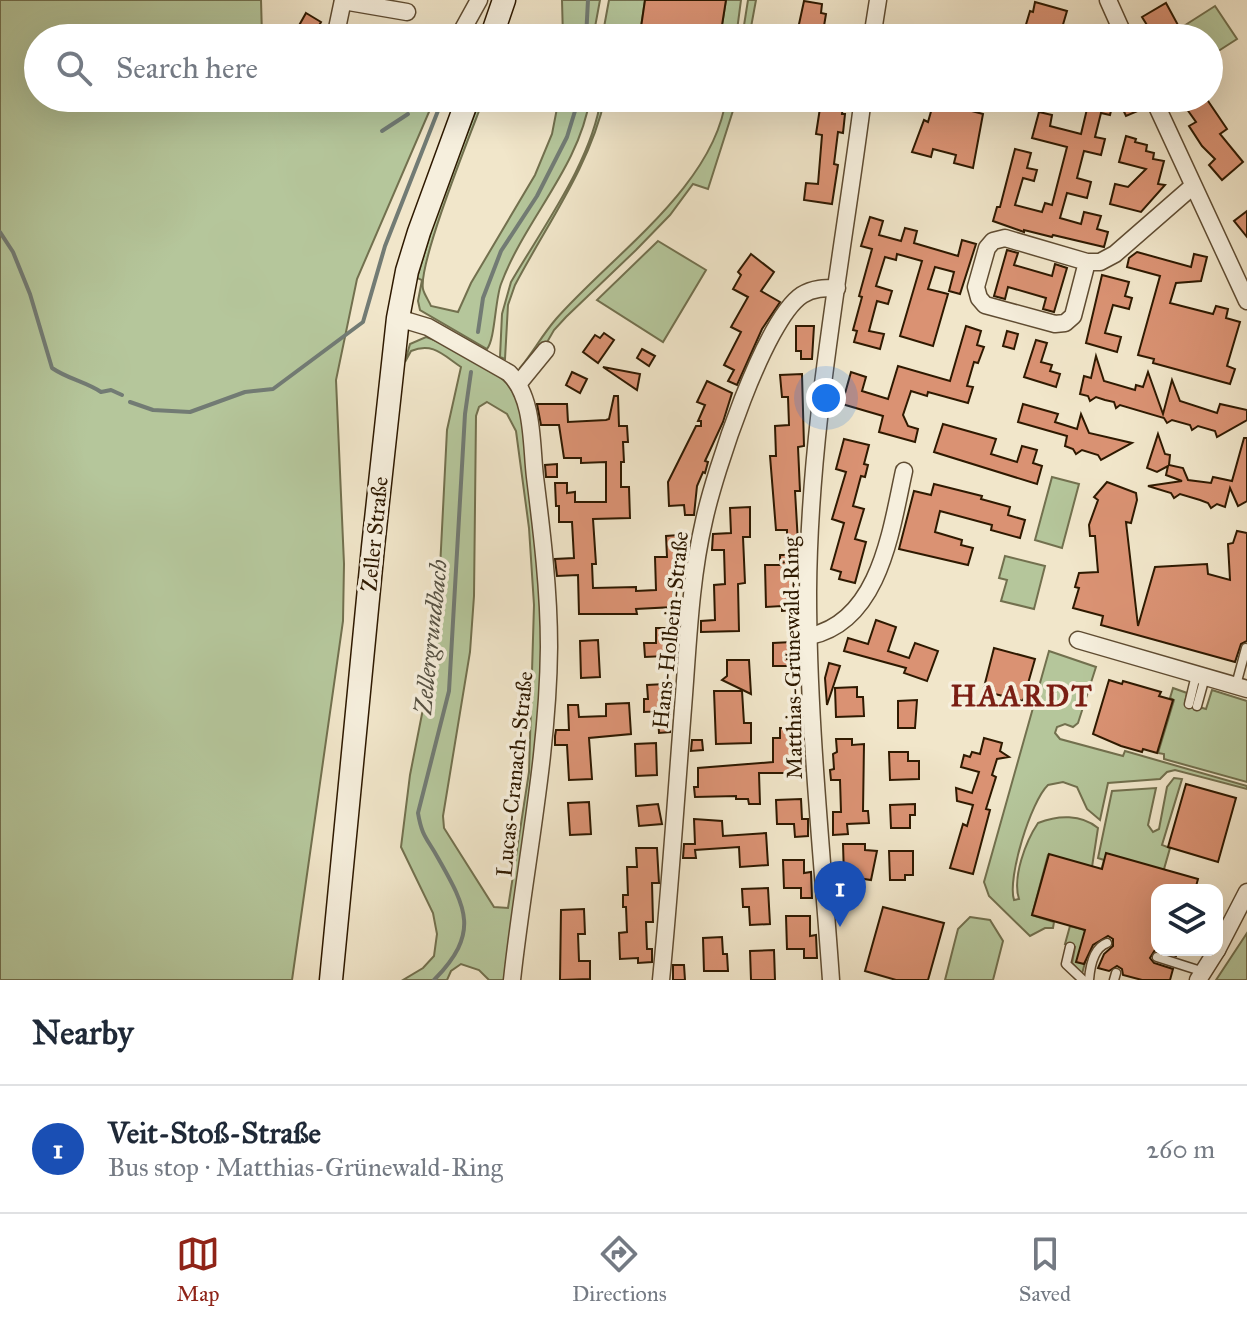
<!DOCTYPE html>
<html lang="en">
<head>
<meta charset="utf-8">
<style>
	body { margin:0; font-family:"IM FELL Great Primer",serif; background:#f6f6f7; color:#1f2937 }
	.controls { position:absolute; right:24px; bottom:24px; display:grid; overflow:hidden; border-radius:16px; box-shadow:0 8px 32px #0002 }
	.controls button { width:72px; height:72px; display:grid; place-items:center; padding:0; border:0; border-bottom:2px solid #e0e1e3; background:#fff; color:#1f2937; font:40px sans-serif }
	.you { position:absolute; left:826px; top:398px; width:28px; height:28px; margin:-20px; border:6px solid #fff; border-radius:50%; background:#1a73e8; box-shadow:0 0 0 12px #1a73e833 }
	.badge { display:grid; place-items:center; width:52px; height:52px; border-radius:50%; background:#8f2418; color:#fff; font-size:26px; font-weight:700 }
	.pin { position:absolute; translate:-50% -66px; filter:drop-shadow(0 2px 4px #0008) }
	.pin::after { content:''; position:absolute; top:42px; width:28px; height:24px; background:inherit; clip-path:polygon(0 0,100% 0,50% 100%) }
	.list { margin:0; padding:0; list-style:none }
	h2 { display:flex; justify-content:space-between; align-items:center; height:104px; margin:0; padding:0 32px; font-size:34px }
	h2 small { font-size:26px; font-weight:400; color:#747a83 }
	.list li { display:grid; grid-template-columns:52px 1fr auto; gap:24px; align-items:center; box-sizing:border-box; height:128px; padding:0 32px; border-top:2px solid #e0e1e3 }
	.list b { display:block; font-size:30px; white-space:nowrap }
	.list p { margin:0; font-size:26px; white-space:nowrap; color:#747a83 }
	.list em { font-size:26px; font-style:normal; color:#747a83 }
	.icon { flex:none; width:44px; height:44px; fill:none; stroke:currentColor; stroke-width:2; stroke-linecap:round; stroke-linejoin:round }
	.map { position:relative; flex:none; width:1247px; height:980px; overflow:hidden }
	.search { position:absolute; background:#fff; box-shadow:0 8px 32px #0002; left:24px; right:24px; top:24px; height:88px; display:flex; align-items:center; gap:20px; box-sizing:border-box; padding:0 28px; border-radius:44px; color:#747a83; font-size:30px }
	.sheet { height:232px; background:#fff }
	nav { display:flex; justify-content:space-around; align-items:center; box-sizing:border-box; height:112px; border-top:2px solid #e0e1e3; background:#fff; font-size:22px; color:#747a83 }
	nav a { display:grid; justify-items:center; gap:4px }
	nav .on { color:#8f2418 }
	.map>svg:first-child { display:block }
	.green { fill:#b5c69b; stroke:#72704e; stroke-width:2; fill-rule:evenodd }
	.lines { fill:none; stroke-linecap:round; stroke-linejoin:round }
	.stream { stroke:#727b74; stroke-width:4 }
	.building { fill:#da9273; stroke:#2e1900; stroke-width:2 }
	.lane-casing { stroke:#5f4c32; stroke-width:11 }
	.street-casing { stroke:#5f4c32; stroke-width:19 }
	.secondary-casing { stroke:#2e1900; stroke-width:25 }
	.lane { stroke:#f6efdd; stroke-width:8 }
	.street { stroke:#f6efdd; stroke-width:16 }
	.secondary { stroke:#f6efdd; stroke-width:22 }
	.labels { text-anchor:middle; stroke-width:7; stroke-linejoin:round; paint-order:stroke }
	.street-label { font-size:22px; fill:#2e1900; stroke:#f6efdd }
	.water-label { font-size:24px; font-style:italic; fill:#565244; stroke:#f6efdd }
	.district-label { font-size:30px; font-weight:bold; letter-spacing:2px; fill:#7a1f14; stroke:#f6efdd }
</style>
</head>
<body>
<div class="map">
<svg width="1247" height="980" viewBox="0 0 1247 980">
	<rect width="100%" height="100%" fill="#f1e6ca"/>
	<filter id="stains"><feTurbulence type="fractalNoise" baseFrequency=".0025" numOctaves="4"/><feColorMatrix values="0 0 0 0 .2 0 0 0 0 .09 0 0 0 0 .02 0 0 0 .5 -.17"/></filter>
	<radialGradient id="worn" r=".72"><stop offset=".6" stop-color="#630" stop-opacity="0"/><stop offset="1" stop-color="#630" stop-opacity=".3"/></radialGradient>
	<!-- green -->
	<g class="green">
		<path d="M0,0H261L262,35L265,38H38V98H353C364,106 384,112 397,108C412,105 420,98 435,98L357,279L336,380L344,564L343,621L292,980H0Z"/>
		<path d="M562,0H600L593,38H563Z"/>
		<path d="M609,0H645L640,34L663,38H602Z"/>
		<path d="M726,0H741L736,38H720Z"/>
		<path d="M748,0H756L749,38H742Z"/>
		<path d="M1215,6L1237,39L1209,57V38H1165Z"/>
		<path d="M481,98H484C472,130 418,263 423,289C424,294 429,301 431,306L458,312L471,283L535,175L552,134L559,98H590C579,168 525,219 501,284C495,300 495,340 487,349L420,310L418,301L422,280L417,278L439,205Z"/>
		<path d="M601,98H605C590,166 547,224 515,285L508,305L505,359L500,357L502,314L511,282C543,227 592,161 601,98Z"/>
		<path d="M726,98H737L708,189L693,184L670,215L636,250L566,317L554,330L538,358L525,371L520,368C533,352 543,334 556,319C611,256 715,186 726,98Z"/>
		<path d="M658,241L706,270L663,342L597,300Z"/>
		<path d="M426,337C444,343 498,371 509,386C528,412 526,454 529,486C536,549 545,615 541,679C535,780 515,879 506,980H489L479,970L461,964L451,971L447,980H403L423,968L434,956L437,934L433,913L401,847L410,775L433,658L439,588L447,430L461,367C443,355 433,342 411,351L405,362L410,344ZM487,402L507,414L516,431L529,528L534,605L529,772L508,908L494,907L444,828L443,816L470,652L474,596L476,416L479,407Z"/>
		<path d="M1052,477L1079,484L1062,548L1035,540Z"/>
		<path d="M1005,556L1045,566L1034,609L1001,601L1007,580L999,578Z"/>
		<path d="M1049,651L1096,667L1078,723L1073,727L1065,724L1057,727L1055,733L1060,739L1123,756L1125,751L1247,786V789L1175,770L1167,772L1160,779L1108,783L1100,820L1087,809L1077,787L1063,782L1048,785C1031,801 1007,878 1014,900L1019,899C1012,877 1026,841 1038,823C1058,815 1081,814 1098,828L1092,867L1048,855L1032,915L1054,922L1053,928H1045L1030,936L989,896L984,882Z"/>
		<path d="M1173,688L1187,693L1185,703L1206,709L1212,690L1247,701V782L1164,759V754L1158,753L1174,700L1170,698Z"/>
		<path d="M1174,778L1182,779L1162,845L1170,848L1158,890L1114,918L1089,947L1082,974L1072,963L1075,947L1065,944L1070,926L1085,930L1104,860L1098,858L1112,791L1156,788L1148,825L1153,832L1159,829L1167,787Z"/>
		<path d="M970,917L990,920L1003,941L993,980H945L958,929Z"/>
		<path d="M1247,933V980H1216L1218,977Z"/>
	</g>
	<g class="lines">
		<!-- stream -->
		<g class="stream">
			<path d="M586,38L588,0"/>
			<path d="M428,103L442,100"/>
			<path d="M382,131L408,114"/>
			<path d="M0,232L13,252L30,294L52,368C68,379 86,382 101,392L111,390L122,395"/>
			<path d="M478,332L483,298L501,251L537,196L567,137L579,98"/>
			<path d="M130,402L153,410L190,412L245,392L273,389L363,322L385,246L443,98"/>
			<path d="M434,980C480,933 467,909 438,858C427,838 422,837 418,813L449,691L465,414L471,372"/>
		</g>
	</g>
	<!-- building -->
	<g class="building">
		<path d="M645,0H726L720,38H663L640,34Z"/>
		<path d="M804,1L822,4L821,13L826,14L822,38H796Z"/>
		<path d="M1035,2L1067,11L1059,38H1022L1030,11L1033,12Z"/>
		<path d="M1166,3L1178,25L1155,38L1142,17Z"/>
		<path d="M306,13L321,22L312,38H292Z"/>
		<path d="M833,98H844L842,114H845L843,133L838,132L834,164L838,165L832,204L804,200L806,183L818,184L822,135L816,134L820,108L831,110Z"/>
		<path d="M1086,98H1114L1110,115L1101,113L1095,137L1105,139L1101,155L1084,151L1077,178L1091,182L1087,198L1067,193L1060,218L1081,224L1084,212L1101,216L1097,229L1108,232L1104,247L1053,235L1052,237L1024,230V232L993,221L997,207H1000L1015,149L1031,153L1027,168L1037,170L1034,181L1023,178L1015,205L1042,212L1045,203L1052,205L1067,147L1032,138L1039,112L1052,115L1050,126L1081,134L1087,109L1083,108Z"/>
		<path d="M1132,98H1135L1140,110L1126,116L1120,103Z"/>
		<path d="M1179,98H1206L1227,129L1220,134L1243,162L1222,180L1209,165L1215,159L1202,146L1189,126L1196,122Z"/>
		<path d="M934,101L983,114L973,168L954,163L956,155L933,149L931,157L912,152L924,120L928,122Z"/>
		<path d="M1126,136L1136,139L1135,142L1147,145L1146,151L1154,153L1153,159L1164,161L1158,184L1165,185L1141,212L1110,204L1115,184L1128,187L1146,169L1119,162Z"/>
		<path d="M1247,211V237L1234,221Z"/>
		<path d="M870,217L883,221L879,235L901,241L905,228L917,231L914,243L958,256L962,240L976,244L960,294L949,291L954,272L935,267L928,289L948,294L933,346L900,336L922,261L897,254L896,260L885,257L876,286L892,291L888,304L877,301L869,331L884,334L880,349L854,342L857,331L853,330L862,297L859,296L872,249L861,246Z"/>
		<path d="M1007,250L1018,253L1014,265L1052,276L1055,264L1067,268L1054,312L1043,309L1046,298L1008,287L1005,299L994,296Z"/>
		<path d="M1137,252L1191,267L1194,254L1207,257L1201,281L1176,283L1170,303L1213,314L1216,306L1228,309L1226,318L1240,322L1227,366L1235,369L1230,384L1153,363L1154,359L1138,355L1160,276L1127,267L1129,258Z"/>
		<path d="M751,254L774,272L761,291L780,302L762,329L737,385L728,381L734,370L724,365L741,332L731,327L748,297L733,289L741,275L738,272Z"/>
		<path d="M1102,275L1129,282L1125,296L1132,298L1129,309L1113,305L1105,333L1121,337L1117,352L1086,343Z"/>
		<path d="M796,326H814L812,359H801V351H796Z"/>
		<path d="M966,326L981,331L977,345L984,347L978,363L974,362L967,386L973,387L968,403L928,392L927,396L911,391L903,415L908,426L918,429L915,442L879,432L883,416L842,404L851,372L866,377L862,391L888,399L898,366L950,381Z"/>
		<path d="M1007,331L1018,334L1014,349L1003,346Z"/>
		<path d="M604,333L614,340L598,363L583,352L595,335L600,338Z"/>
		<path d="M1036,340L1047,343L1041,362L1052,365L1050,371L1060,374L1056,387L1024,377Z"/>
		<path d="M642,349L655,356L649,366L637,358Z"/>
		<path d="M1096,356L1104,381L1135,390L1136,385L1143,387L1148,372L1163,414L1172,380L1180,401L1217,413L1220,404L1247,410V420L1217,437L1215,431L1198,426L1192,430L1190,425L1172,420L1167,423L1164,418L1120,405L1116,408L1114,402L1105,400L1096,397L1090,401L1088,396L1080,394L1084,376L1091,378Z"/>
		<path d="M603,367L640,374L637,390Z"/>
		<path d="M572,372L587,379L580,393L566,385Z"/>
		<path d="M802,374L804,446L798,447L800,491H795L798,543H787V530H776L770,456H776L775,426L789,425L788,397H782L780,375Z"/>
		<path d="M707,381L732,393L723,422L705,461L708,462L705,473L703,472L697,486L694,515H685L684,505L669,506L668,482L696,426H701V421H698L705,405L697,402Z"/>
		<path d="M614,396H618L619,426H627L628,442H623L624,462H621V487H629L630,518L593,519L596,564H592L593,588L636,587V591L656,590L655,557H667L666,536L679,535L680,556H684V571L672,572L674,607L636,609L637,614H579L578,575L557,576L555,559L574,558L572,522H559V506H556L555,483H567V493L575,492V502H606V462L581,463V458H564L559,425H541L537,404H567L568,422L606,420L609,419Z"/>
		<path d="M1023,404L1058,414L1055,422L1077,429L1081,414L1089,433L1132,443L1101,460L1098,455L1082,450L1076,454L1073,449L1065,446L1067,436L1018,422Z"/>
		<path d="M943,424L996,439L991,454L1017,462L1022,446L1037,450L1033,463L1042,466L1037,484L934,452Z"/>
		<path d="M1158,434L1165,454L1170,455L1169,465L1183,468L1188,480L1211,483L1213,477L1232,481L1244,438H1247V501L1238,506L1230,488L1225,507L1217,504L1211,508L1208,503L1200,500L1180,494L1174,498L1171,493L1148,486L1182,481L1166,475L1168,466L1157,472L1147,468Z"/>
		<path d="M844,439L869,445L864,464L868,465L865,477L861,476L853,506L864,509L855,539L866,542L855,583L839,579L841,572L831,569L844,523L832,519L846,472L836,469Z"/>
		<path d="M557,464V477H546L545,465Z"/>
		<path d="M1107,482L1136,493L1137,500L1131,523L1126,522L1138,626L1155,567L1207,564L1208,574L1230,580L1228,544L1233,543L1237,531L1247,533V641L1241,644L1235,662L1101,625L1103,616L1073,608L1079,588L1075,587L1079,573L1098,572L1095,536H1090L1089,525L1098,500L1094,497Z"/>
		<path d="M934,484L982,496L981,499L1010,507L1008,515L1025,520L1020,538L991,530L992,525L940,511L935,532L962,540L961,545L973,548L968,565L899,549L914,491L931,495Z"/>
		<path d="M750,507V537H743L745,583L738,584L739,631L701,632V621L715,620L714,585L725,584L724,550H712L713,534L731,533L730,508Z"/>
		<path d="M780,555H793L795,610L782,611V606L766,607L765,565H780Z"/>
		<path d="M876,620L896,627L888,651L909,658L915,643L938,651L927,681L904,673L906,668L844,651L848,638L868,644Z"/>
		<path d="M656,628H670L671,646H677L676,659L665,660V656L645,657L644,643H656Z"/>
		<path d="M598,640L600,677L581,678L580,641Z"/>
		<path d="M792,642L793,666H773V643Z"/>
		<path d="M994,648L1035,659L1023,701L995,694L994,698L982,695Z"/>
		<path d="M727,660H749L751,694L722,680L727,676Z"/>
		<path d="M829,663L840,666L827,705L825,678Z"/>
		<path d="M1109,680L1122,684L1123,681L1161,692L1159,696L1173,700L1157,753L1143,749L1142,752L1121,746L1093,734Z"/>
		<path d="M665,684L666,711L644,712V699H648L647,685Z"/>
		<path d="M857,687V697H863L864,716L836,717L835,688Z"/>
		<path d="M714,691H742L744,723H751V743L716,744Z"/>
		<path d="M917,700L915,728H898V701Z"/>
		<path d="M629,703L631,734L589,738L592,779L569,780L567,745H555V736L556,730H569L568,705H578L579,717L606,716V704Z"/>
		<path d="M670,714V732L659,733L658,715Z"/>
		<path d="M780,728H799V740H795L796,773H759L760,804H749L748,799H736V796L695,797L694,787H698V768L773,762V738H780Z"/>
		<path d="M984,738L1002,743L1000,751L1009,757L997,759L992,775L996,777L986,809L990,810L973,874L950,868L963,824L967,826L973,805L957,801L956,788L972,793L979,772L961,767L964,755L970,757L972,752L980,754Z"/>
		<path d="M836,739H852V745L864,744L863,811H868L869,823L847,824L848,834L833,835V812H841L840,780H831L830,770L834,769L833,754L837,752Z"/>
		<path d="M692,740H702L703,750L691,751Z"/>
		<path d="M656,743L657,775L636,776L635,744Z"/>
		<path d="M889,752H908V761H919V779L890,780Z"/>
		<path d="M1186,784L1236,798L1218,862L1168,847Z"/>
		<path d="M801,799L802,819H808V836L795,837L794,824H777L776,800Z"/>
		<path d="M589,802L591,834L570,835L568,803Z"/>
		<path d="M658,804L662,824L639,826L637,806Z"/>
		<path d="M915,804V815H910V828H891L890,805Z"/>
		<path d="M694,819L722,821L723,836L766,833L768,865L740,867L739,847L695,850L696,858H683L684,844H695Z"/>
		<path d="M843,844H865V850L877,851L871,880L844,876Z"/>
		<path d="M636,848H657L659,883H652L653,922H646L647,949H652V962L638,963V958L620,959L619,933L627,932L626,907H623V895H628L627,867H637Z"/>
		<path d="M889,851H913V875H905V880H890Z"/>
		<path d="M1106,853L1198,879L1195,890H1157V950H1178L1176,956L1155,950L1150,958L1154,963L1173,969L1170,980H1142L1123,975L1122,969L1117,966L1109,971L1098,968L1104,954L1113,946V939L1108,936L1093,945L1084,964L1076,962L1085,930L1032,915L1049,854L1102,869Z"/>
		<path d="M783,860H804V873L811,872L812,898H801V888H784Z"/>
		<path d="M768,888L770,924L750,925L749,907H743L742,889Z"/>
		<path d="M883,907L944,923L928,980H896L865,971Z"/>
		<path d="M584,909L585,934H578L579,961H590V979L560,980L561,910Z"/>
		<path d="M786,916H810V936L816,935L817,958H804V949H787Z"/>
		<path d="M722,937L723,954H727L728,971H704L703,938Z"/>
		<path d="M774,950L775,980H751L750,951Z"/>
		<path d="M673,965H684L685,980H673Z"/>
	</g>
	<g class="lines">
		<!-- lane casing -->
		<g class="lane-casing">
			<g id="lane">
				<path d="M1236,685L1246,648"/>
				<path d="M1189,704L1196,675"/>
				<path d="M1197,706L1205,677"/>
				<path d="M1070,947L1066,964L1083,980"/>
				<path d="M1157,957L1204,972"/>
				<path d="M1089,980C1090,967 1093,948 1107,943"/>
				<path d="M1114,980L1116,973"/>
			</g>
		</g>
		<!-- street casing -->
		<g class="street-casing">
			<g id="street">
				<path d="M1108,0L1125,38"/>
				<path d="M343,1L407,12"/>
				<path d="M335,38L343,0"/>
				<path d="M458,38L479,0"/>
				<path d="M872,38L878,0"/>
				<path d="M371,98H394"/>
				<path d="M1153,98L1247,301"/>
				<path d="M1087,262L1073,316L1065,323L1055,324L985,305L979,298L976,287L987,248L993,241L1005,238L1087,262H1100L1115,254L1193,186"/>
				<path d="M398,318L428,327L509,373C534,398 531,443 535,477C542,533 549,590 549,647C548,759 524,869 512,980"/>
				<path d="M519,383L546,350"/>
				<path d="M810,636C880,621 891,530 904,471"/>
				<path d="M1078,640L1247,689"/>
				<path d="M1217,950L1247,892"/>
				<path d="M661,980C670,889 676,798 683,708C688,646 690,581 704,521C714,474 764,320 802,295C813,288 825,288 837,288"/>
				<path d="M831,980C822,851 808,722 808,592C809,427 842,262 863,98"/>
				<path d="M1198,980L1217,950"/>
			</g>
		</g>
		<!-- secondary casing -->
		<g class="secondary-casing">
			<g id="secondary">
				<path d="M491,38L504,0"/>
				<path d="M331,980L373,547L398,318L407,271L419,232L468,98"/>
			</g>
		</g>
		<!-- lane -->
		<use href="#lane" class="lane"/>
		<!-- street -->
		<use href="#street" class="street"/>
		<!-- secondary -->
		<use href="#secondary" class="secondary"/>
	</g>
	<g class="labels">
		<!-- street labels -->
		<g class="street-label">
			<text transform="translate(374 534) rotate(-84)" y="8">Zeller Straße</text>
			<text transform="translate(670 630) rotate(-84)" y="8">Hans-Holbein-Straße</text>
			<text transform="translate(792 658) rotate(-91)" y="8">Matthias-Grünewald-Ring</text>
			<text transform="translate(514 774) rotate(-84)" y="8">Lucas-Cranach-Straße</text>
		</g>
		<!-- water labels -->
		<g class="water-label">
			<text transform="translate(431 637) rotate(-84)" y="8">Zellergrundbach</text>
		</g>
		<!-- district labels -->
		<g class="district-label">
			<text x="1022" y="706">HAARDT</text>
		</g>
	</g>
	<rect width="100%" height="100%" filter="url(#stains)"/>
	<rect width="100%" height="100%" fill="url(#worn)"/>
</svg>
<div class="controls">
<button><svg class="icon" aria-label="layers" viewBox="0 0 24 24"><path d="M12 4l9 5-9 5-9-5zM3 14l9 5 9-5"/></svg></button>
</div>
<div class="you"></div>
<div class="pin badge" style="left:840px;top:927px;background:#1a4fb4">1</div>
<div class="search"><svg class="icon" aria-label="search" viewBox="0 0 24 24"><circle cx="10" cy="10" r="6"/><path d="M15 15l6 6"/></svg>Search here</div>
</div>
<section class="sheet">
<h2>Nearby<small></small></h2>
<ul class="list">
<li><span class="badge" style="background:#1a4fb4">1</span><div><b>Veit-Stoß-Straße</b><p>Bus stop · Matthias-Grünewald-Ring</p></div><em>260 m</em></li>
</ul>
</section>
<nav>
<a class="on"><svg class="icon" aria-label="map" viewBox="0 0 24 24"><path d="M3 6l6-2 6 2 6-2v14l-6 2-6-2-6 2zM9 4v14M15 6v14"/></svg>Map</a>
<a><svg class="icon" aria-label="directions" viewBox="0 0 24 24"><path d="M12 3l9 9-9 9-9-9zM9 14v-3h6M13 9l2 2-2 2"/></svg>Directions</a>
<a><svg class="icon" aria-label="saved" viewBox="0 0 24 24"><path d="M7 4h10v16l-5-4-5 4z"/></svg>Saved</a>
</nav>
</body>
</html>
